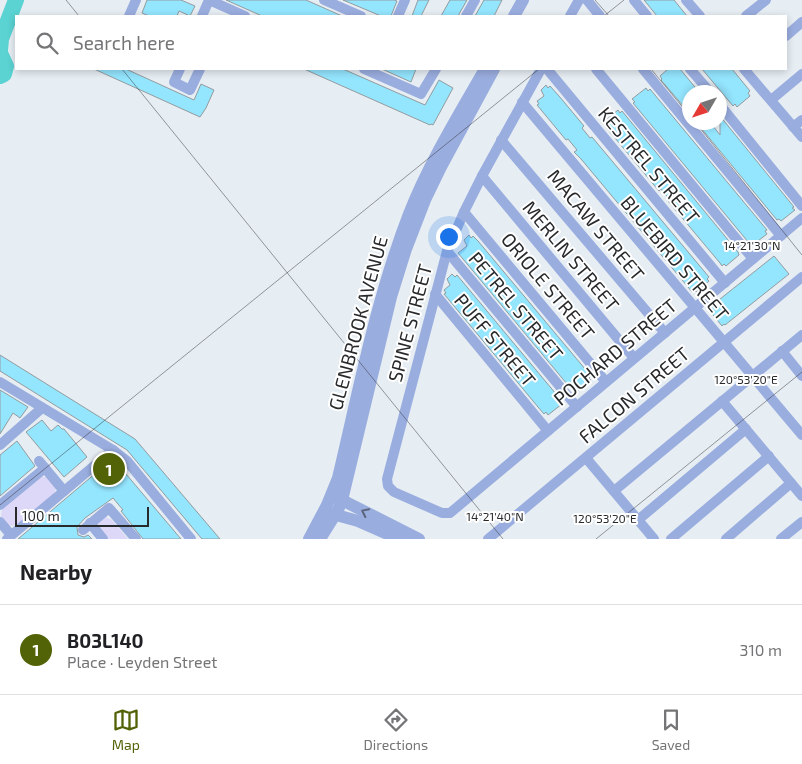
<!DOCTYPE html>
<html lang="en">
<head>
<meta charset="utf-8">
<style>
	body { margin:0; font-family:"Exo 2",sans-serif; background:#f6f6f6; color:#202124 }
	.compass { position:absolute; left:682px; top:85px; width:45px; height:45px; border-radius:50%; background:#fff; box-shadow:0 2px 8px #0003; rotate:231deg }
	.scale { position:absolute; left:15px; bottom:12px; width:134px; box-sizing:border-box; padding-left:5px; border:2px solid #27292b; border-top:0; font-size:14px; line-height:18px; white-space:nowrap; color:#27292b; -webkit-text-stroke:4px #fff; paint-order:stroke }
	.you { position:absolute; left:448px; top:236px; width:18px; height:18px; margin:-12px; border:4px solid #fff; border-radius:50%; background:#1a73e8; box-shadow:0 0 0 8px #1a73e833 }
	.badge { display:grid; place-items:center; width:32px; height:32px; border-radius:50%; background:#526207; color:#fff; font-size:16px; font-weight:700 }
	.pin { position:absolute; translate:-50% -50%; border:2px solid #fff; box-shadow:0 1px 5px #0006 }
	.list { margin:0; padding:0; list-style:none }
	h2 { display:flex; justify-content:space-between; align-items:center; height:65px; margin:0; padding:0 20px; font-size:21px }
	h2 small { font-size:16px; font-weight:400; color:#757577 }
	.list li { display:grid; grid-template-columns:32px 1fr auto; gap:15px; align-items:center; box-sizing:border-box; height:90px; padding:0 20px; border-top:1px solid #e0e0e0 }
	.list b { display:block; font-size:19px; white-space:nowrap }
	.list p { margin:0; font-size:16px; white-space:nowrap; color:#757577 }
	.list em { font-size:16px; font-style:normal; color:#757577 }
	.icon { flex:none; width:28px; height:28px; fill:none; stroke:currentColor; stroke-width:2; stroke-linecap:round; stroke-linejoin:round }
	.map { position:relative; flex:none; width:802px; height:539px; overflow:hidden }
	.search { position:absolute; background:#fff; box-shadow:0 2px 8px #0003; left:15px; right:15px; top:15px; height:55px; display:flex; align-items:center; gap:12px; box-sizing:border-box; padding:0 18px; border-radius:0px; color:#757577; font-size:19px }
	.sheet { height:155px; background:#fff }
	nav { display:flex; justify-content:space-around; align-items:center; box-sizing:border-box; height:70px; border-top:1px solid #e0e0e0; background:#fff; font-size:14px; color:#757577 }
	nav a { display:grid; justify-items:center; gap:2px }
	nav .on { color:#526207 }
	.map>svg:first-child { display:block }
	.green { fill:#ddd8f7 }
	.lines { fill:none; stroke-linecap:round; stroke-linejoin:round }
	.river { stroke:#5ad3d2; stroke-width:16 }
	.building { fill:#94e5fe; stroke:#939c9f }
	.minor { stroke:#9aaddf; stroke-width:10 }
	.tertiary { stroke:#9aaddf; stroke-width:12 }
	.oneway { stroke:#5b647c }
	.ticks { fill:none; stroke:#27292b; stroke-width:1; stroke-opacity:0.45 }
	.labels { text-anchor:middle; stroke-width:4; stroke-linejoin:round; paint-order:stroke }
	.street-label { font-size:19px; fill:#27292b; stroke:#fff }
	.ticks-label { font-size:12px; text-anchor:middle; fill:#27292b; stroke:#fff; stroke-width:4; stroke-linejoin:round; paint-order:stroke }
</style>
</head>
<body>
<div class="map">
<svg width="802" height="539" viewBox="0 0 802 539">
	<rect width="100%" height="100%" fill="#e6edf3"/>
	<!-- green -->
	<g class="green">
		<path d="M42,477H49L56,489L53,495L18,524C11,528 3,524 1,516L2,509Z"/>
		<path d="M105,517L112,520L128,539H107L98,527L99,522Z"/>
	</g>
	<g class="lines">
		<!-- river -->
		<g class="river">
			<path d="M0,50L1,39L16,0"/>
			<path d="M0,53L6,66L4,74L0,76"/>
		</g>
	</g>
	<!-- building -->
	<g class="building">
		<path d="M147,0H181L195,6L190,16L179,11L177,16H149L142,13Z"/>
		<path d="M226,0H306L342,16H262Z"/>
		<path d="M343,0H394L397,1L391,16H381Z"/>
		<path d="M418,0H429L421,16H412Z"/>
		<path d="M450,0H467L458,16H441Z"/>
		<path d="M484,0H502L494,16H475Z"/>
		<path d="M644,0H674L687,16H657Z"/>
		<path d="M94,69H126L194,100L201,84L214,90L206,108L200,117Z"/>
		<path d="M304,69H343L425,105L439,80L453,88L433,125L431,124L430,125Z"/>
		<path d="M382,69H416L411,82Z"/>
		<path d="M668,69H680L699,92H690V114L661,80L662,79L660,76Z"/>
		<path d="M702,69H732L750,91L748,93L750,96L737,107L735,104L733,106Z"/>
		<path d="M546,85L548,88L550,86L559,96L584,126L582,128L590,138L592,137L709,277L707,279L709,281L696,292L694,290L692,292L688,287L581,159L574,152L577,150L568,139L566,140L537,105L539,104L537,101L544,96L541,90Z"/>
		<path d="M646,88L648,91L650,89L767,230L765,231L767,234L754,244L752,242L749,243L633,103L635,102L632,99Z"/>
		<path d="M618,110L620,113L622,111L738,252L739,255L726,266L724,264L722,266L720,263L668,201L669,199L661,189L659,191L605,126L607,124L605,121Z"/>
		<path d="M720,116L794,207L792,208L795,210L781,221L779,219L777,220L696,122H710L720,135Z"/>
		<path d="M469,235L471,238L473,236L478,241L591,376L589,378L591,380L578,391L576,389L573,391L567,384L458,253L467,246L464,240Z"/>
		<path d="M774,256L789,274L725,325L724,324L722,326L709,310L710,307Z"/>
		<path d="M452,274L455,277L457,275L561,400L559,402L562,404L548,415L546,412L544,414L538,407L444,294L446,293L444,290L450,285L447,279Z"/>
		<path d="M0,355L135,439L220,539H202L127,450L0,371Z"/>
		<path d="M0,390L28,407L20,418L13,413L0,434Z"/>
		<path d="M42,420L51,431L58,425L62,429H64L87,457L64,477L26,432Z"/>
		<path d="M17,441L35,466L0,496V455Z"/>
		<path d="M110,461L119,473L121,471L125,475L126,474L181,539H143L121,511L123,510L113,498L85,518L77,527L78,535L84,537L88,535L92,539H18Z"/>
	</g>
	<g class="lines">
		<!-- minor -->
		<g class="minor">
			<path d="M209,0L245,16"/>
			<path d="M324,0L361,16"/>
			<path d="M587,0L600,16"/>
			<path d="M634,0L647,16"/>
			<path d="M686,0L700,16"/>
			<path d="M129,16L136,0"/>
			<path d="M202,16L209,0"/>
			<path d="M398,16L405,0"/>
			<path d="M466,16L475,0"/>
			<path d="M570,16L579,0"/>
			<path d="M746,16L766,0"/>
			<path d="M786,36L802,22"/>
			<path d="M180,69L174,82L190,90L200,69"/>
			<path d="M364,69L421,94L436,69"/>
			<path d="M541,69L482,176L464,212L447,251L387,479L388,486L394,492L442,513H450L802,218"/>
			<path d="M547,69L725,283"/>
			<path d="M596,69L753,259"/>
			<path d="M643,69L781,236"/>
			<path d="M690,69L710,92"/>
			<path d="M744,69L802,137"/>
			<path d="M771,100L802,74"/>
			<path d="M522,102L802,435"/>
			<path d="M720,105L802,206"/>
			<path d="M793,127L802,120"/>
			<path d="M501,140L665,333"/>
			<path d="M482,176L634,358"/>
			<path d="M464,212L606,382"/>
			<path d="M447,251L577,407"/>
			<path d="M435,294L548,431"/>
			<path d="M782,351L802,376"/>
			<path d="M0,382L113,450L127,461L191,539"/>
			<path d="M722,401L802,496"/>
			<path d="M0,445L42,408"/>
			<path d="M586,458L654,539"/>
			<path d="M39,461L64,491"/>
			<path d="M614,491L802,335"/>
			<path d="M0,505L45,468"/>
			<path d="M638,520L746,429"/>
			<path d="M0,522L11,535"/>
			<path d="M90,523L103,539"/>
			<path d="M83,530L109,508L136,539"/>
			<path d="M7,539L113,450"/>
			<path d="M488,539L802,277"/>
			<path d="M671,539L769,456"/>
			<path d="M726,539L791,483"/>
			<path d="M781,539L802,522"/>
		</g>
		<!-- tertiary -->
		<g class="tertiary">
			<path d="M514,16L523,0"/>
			<path d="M334,496L419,539"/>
			<path d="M329,513L358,521L399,539"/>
			<path d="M309,539L327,505L338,478C359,390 376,299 409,214C429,163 458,116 485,69"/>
			<path d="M320,539L338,510L342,500L391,297L406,249L425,200L441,167L494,69"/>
		</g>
	</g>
	<!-- one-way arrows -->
	<defs><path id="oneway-chevron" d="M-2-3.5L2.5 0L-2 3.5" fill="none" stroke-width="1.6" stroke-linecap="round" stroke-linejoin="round" transform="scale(1.25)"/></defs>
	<use class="oneway" href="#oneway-chevron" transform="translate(365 512) rotate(-154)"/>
	<!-- ticks -->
	<path class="ticks" d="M66,0L79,16M595,0L609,16M604,16L624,0M122,69L503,539M651,69L690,116M695,122L802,255M0,505L539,69M596,539L802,372"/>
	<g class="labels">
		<!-- street labels -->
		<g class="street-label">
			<text transform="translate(649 165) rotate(50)" y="7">KESTREL STREET</text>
			<text transform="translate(596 225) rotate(50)" y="7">MACAW STREET</text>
			<text transform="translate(571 256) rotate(50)" y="7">MERLIN STREET</text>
			<text transform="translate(675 258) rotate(50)" y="7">BLUEBIRD STREET</text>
			<text transform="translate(548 286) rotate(50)" y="7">ORIOLE STREET</text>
			<text transform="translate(516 306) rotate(50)" y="7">PETREL STREET</text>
			<text transform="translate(358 323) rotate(-75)" y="7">GLENBROOK AVENUE</text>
			<text transform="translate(410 323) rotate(-75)" y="7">SPINE STREET</text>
			<text transform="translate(495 340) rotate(50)" y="7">PUFF STREET</text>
			<text transform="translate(615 352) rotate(-40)" y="7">POCHARD STREET</text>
			<text transform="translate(634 395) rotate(-40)" y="7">FALCON STREET</text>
		</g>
	</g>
	<g class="ticks-label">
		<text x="752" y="250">14°21'30"N</text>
		<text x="746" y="384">120°53'20"E</text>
		<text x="495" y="521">14°21'40"N</text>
		<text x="605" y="523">120°53'20"E</text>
	</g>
</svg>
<svg class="compass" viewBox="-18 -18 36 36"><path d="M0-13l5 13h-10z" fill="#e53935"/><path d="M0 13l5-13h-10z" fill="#757577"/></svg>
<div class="scale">100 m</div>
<div class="you"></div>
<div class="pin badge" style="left:109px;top:469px">1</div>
<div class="search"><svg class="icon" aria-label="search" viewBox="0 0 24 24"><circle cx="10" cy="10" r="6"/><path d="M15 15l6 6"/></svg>Search here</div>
</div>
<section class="sheet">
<h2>Nearby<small></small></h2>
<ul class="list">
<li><span class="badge">1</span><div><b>B03L140</b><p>Place · Leyden Street</p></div><em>310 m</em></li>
</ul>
</section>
<nav>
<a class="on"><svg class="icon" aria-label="map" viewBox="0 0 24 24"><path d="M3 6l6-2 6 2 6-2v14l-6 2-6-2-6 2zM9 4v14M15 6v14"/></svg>Map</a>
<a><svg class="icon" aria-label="directions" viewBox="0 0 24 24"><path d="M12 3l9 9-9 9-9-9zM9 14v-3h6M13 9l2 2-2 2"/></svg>Directions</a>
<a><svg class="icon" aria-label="saved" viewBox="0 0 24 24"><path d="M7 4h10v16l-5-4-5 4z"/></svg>Saved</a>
</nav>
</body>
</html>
